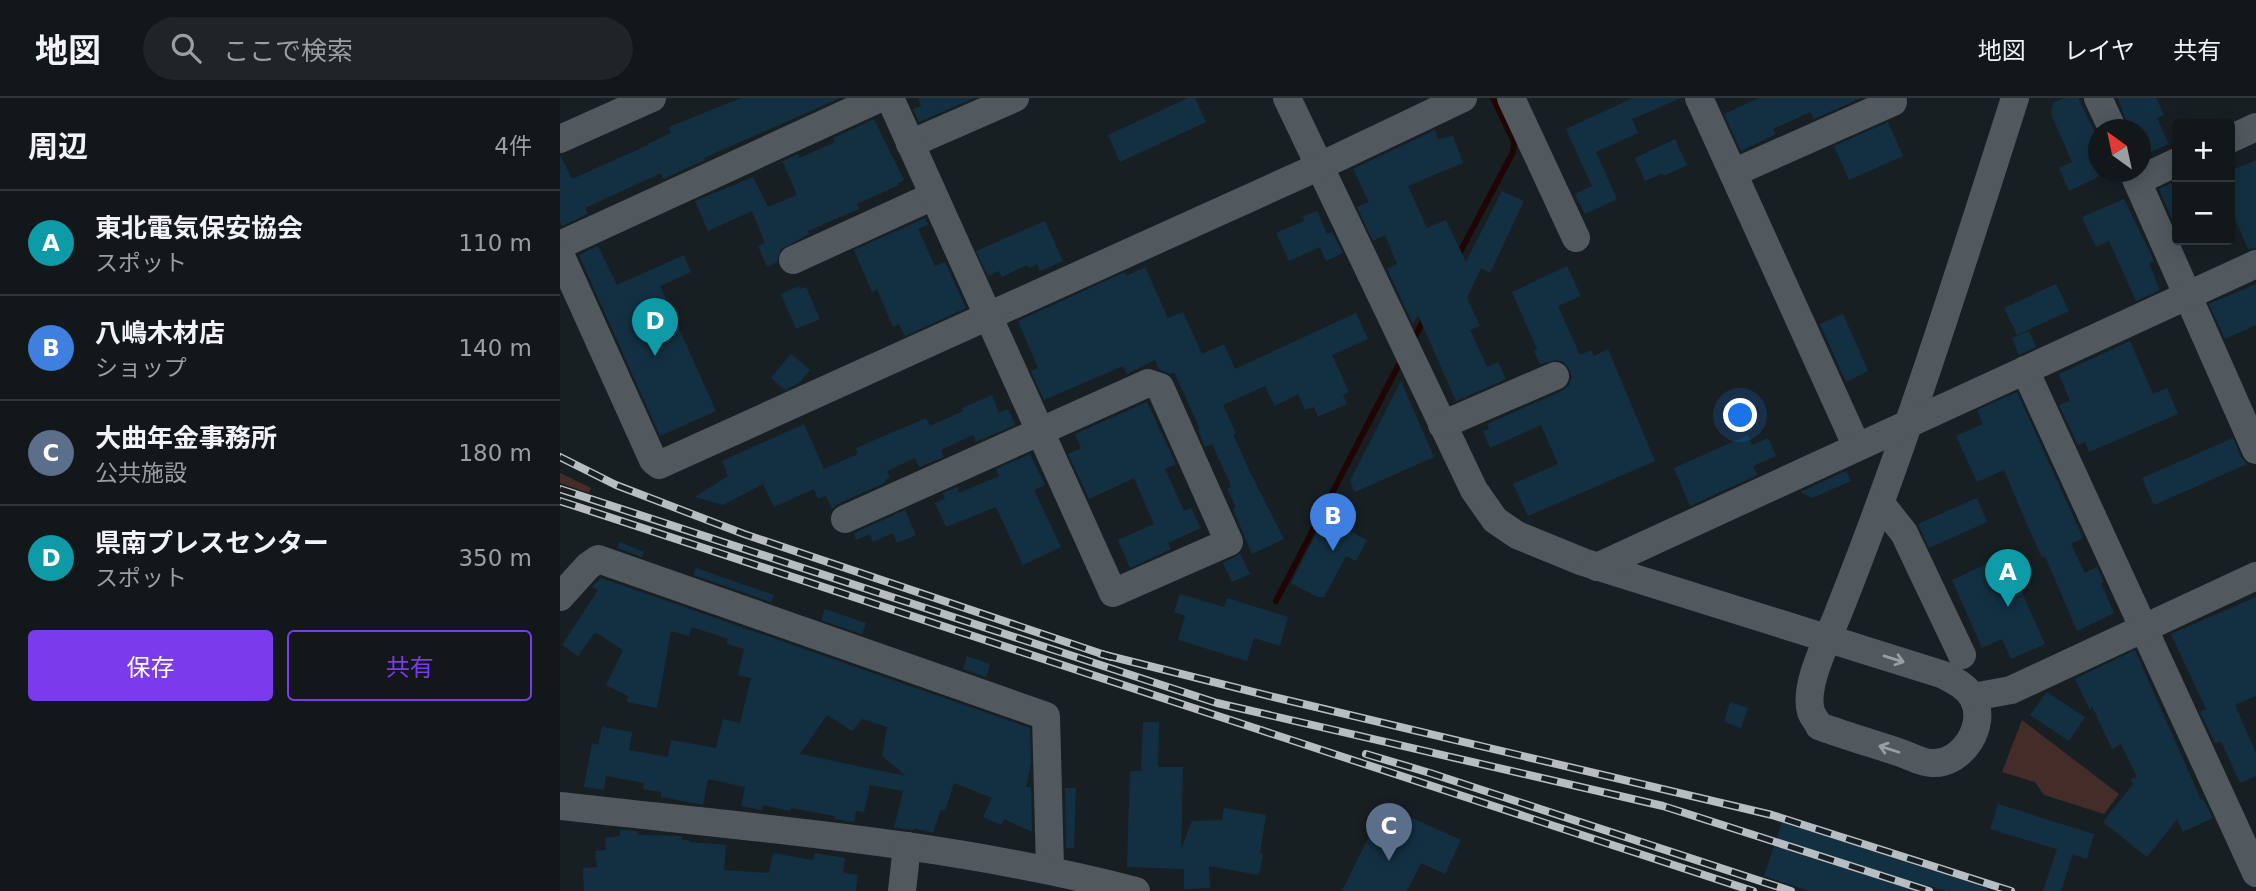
<!DOCTYPE html>
<html lang="ja">
<head>
<meta charset="utf-8">
<style>
	body { margin:0; font-family:"DejaVu Sans","Noto Sans JP",sans-serif; background:#1f2427; color:#f1f3f6 }
	.controls { position:absolute; right:21px; top:21px; display:grid; overflow:hidden; border-radius:7px; box-shadow:0 4px 18px #0003 }
	.controls button { width:63px; height:63px; display:grid; place-items:center; padding:0; border:0; border-bottom:2px solid #313639; background:#12171a; color:#f1f3f6; font:35px sans-serif }
	.compass { position:absolute; left:1528px; top:21px; width:63px; height:63px; border-radius:50%; background:#12171a; box-shadow:0 4px 18px #0003; rotate:327deg }
	.you { position:absolute; left:1181px; top:318px; width:24px; height:24px; margin:-18px; border:5px solid #fff; border-radius:50%; background:#1a73e8; box-shadow:0 0 0 10px #1a73e833 }
	.badge { display:grid; place-items:center; width:46px; height:46px; border-radius:50%; background:#7c3aed; color:#fff; font-size:23px; font-weight:700 }
	.pin { position:absolute; translate:-50% -58px; filter:drop-shadow(0 2px 4px #0008) }
	.pin::after { content:''; position:absolute; top:37px; width:24px; height:21px; background:inherit; clip-path:polygon(0 0,100% 0,50% 100%) }
	.list { margin:0; padding:0; list-style:none }
	h2 { display:flex; justify-content:space-between; align-items:center; height:91px; margin:0; padding:0 28px; font-size:30px }
	h2 small { font-size:23px; font-weight:400; color:#9c9fa2 }
	.list li { display:grid; grid-template-columns:46px 1fr auto; gap:21px; align-items:center; box-sizing:border-box; height:105px; padding:0 28px; border-top:2px solid #313639 }
	.list b { display:block; font-size:26px; white-space:nowrap }
	.list p { margin:0; font-size:23px; white-space:nowrap; color:#9c9fa2 }
	.list em { font-size:23px; font-style:normal; color:#9c9fa2 }
	.actions { display:flex; gap:14px; padding:21px 28px }
	.actions a { flex:1; padding:16px 0; border:2px solid #7c3aed; border-radius:7px; text-align:center; font-size:24px; color:#7c3aed }
	.actions .main { background:#7c3aed; color:#fff }
	.icon { flex:none; width:38px; height:38px; fill:none; stroke:currentColor; stroke-width:2; stroke-linecap:round; stroke-linejoin:round }
	.map { position:relative; flex:none; width:1696px; height:793px; overflow:hidden }
	header { display:flex; align-items:center; gap:42px; box-sizing:border-box; height:98px; padding:0 35px; background:#12171a; border-bottom:2px solid #313639 }
	header strong { font-size:33px }
	nav { display:flex; gap:38px; margin-inline-start:auto; font-size:24px }
	.search { width:490px; height:63px; background:#1f2427; display:flex; align-items:center; gap:18px; box-sizing:border-box; padding:0 24px; border-radius:38px; color:#9c9fa2; font-size:26px }
	main { display:flex }
	aside { flex:1; background:#12171a }
	.map>svg:first-child { display:block }
	.green { fill:#442c29 }
	.lines { fill:none; stroke-linecap:round; stroke-linejoin:round }
	.stream { stroke:#1f0504; stroke-width:6 }
	.building { fill:#133042; fill-rule:evenodd }
	.minor { stroke:#51595f; stroke-width:28 }
	.rail-casing { stroke:#b8bdc1; stroke-width:8 }
	.rail { stroke:#181f23; stroke-width:5; stroke-dasharray:16; stroke-linecap:butt }
	.oneway { stroke:#989ea3 }
</style>
</head>
<body>
<header>
<strong>地図</strong>
<div class="search"><svg class="icon" aria-label="search" viewBox="0 0 24 24"><circle cx="10" cy="10" r="6"/><path d="M15 15l6 6"/></svg>ここで検索</div>
<nav><a>地図</a><a>レイヤ</a><a>共有</a></nav>
</header>
<main>
<aside>
<h2>周辺<small>4件</small></h2>
<ul class="list">
<li><span class="badge" style="background:#0f9aa8">A</span><div><b>東北電気保安協会</b><p>スポット</p></div><em>110 m</em></li>
<li><span class="badge" style="background:#3f7fe0">B</span><div><b>八嶋木材店</b><p>ショップ</p></div><em>140 m</em></li>
<li><span class="badge" style="background:#5c6f8a">C</span><div><b>大曲年金事務所</b><p>公共施設</p></div><em>180 m</em></li>
<li><span class="badge" style="background:#0f9aa8">D</span><div><b>県南プレスセンター</b><p>スポット</p></div><em>350 m</em></li>
</ul>
<div class="actions"><a class="main">保存</a><a>共有</a></div>
</aside>
<div class="map">
<svg width="1696" height="793" viewBox="0 0 1696 793">
	<rect width="100%" height="100%" fill="#181f23"/>
	<!-- green -->
	<g class="green">
		<path d="M0,375L31,390L29,395L0,385Z"/>
		<path d="M1462,622L1559,696L1544,716L1484,697L1475,684L1442,674Z"/>
	</g>
	<g class="lines">
		<!-- stream -->
		<g class="stream">
			<path d="M898,158L953,54L954,44L933,0"/>
			<path d="M854,240L865,220"/>
			<path d="M716,503L838,268"/>
		</g>
	</g>
	<!-- building -->
	<g class="building">
		<path d="M181,0H280L144,60L145,62L103,81L101,75L25,110L28,116L2,128L0,123V57L12,81L88,47V46L111,35L109,29Z"/>
		<path d="M358,0H414L359,24L353,11L361,8Z"/>
		<path d="M628,0H635L646,24L560,64L548,37Z"/>
		<path d="M1073,0H1121L1072,21L1078,35L1036,54L1057,101L1025,116L1015,96L1032,88L1006,31Z"/>
		<path d="M1199,0H1301L1254,21L1250,14L1213,31L1216,36L1181,53L1164,16Z"/>
		<path d="M1504,0H1518L1538,40V79L1509,93L1499,70L1512,64L1491,16L1493,5Z"/>
		<path d="M1558,0H1596L1604,17L1597,20L1609,46L1580,59V32H1569Z"/>
		<path d="M314,21L344,82L338,85L339,87L297,106L299,111L248,133L249,136L220,152L217,164L207,169L198,148L205,145L192,113L148,133L135,103L193,79L208,109L237,97L223,64L189,79L238,56L240,60L275,44L273,40Z"/>
		<path d="M1328,24L1343,58L1289,82L1274,48Z"/>
		<path d="M875,32L878,41L893,38L903,65L848,88L867,130L886,122L906,164L942,93L964,103L930,175L921,170L907,200L920,228L910,232L927,269L938,264L946,281L896,303L858,217L853,226L827,171L837,166L825,137L813,143L797,109L809,104L793,71Z"/>
		<path d="M1115,41L1127,67L1104,78L1103,75L1085,83L1075,60Z"/>
		<path d="M1696,62V150L1688,151L1670,110V73Z"/>
		<path d="M1614,84L1617,92V133L1599,91Z"/>
		<path d="M1564,101L1594,163L1589,165L1600,192L1576,203L1549,143L1536,149L1522,119Z"/>
		<path d="M757,113L767,136L772,134L783,155L766,163L760,149L729,163L716,135L744,123L743,119Z"/>
		<path d="M365,120L368,126L358,131L375,168L385,164L406,210L345,238L339,226L333,229L317,191L312,194L294,152Z"/>
		<path d="M485,123L503,163L480,173L477,166L469,170L467,167L442,179L439,173L428,178L416,153Z"/>
		<path d="M38,148L57,187L124,157L131,174L100,188L156,313L100,338L19,157Z"/>
		<path d="M1007,168L1021,198L998,208L1020,257L1031,252L1034,258L1048,251L1095,363L968,418L953,386L998,366L981,327L930,350L923,333L929,331L927,326L1002,293L1009,287L1012,279L1010,272L1004,264L996,262L980,266L974,253L977,251L952,194Z"/>
		<path d="M585,169L608,220L623,214L642,256L664,246L675,271L796,215L808,241L772,257L789,294L783,297L787,306L758,319L754,309L745,312L738,296L715,308L705,288L663,307L676,335L673,336L689,372L724,441L692,456L673,411L676,409L667,391L671,389L670,385L652,346L645,349L638,332L640,331L614,274L610,276L599,271L595,262L567,276L563,268L484,302L471,273L478,270L458,223L565,174L567,178Z"/>
		<path d="M1496,186L1509,213L1457,237L1444,210Z"/>
		<path d="M1696,186V227L1665,241L1649,206Z"/>
		<path d="M239,188L240,191L246,189L260,221L236,231L221,196Z"/>
		<path d="M1283,216L1308,273L1286,284L1260,226Z"/>
		<path d="M1469,233L1476,249L1459,257L1452,240Z"/>
		<path d="M1570,243L1593,296L1607,290L1618,316L1529,354L1525,344L1518,347L1499,307L1510,303L1499,276Z"/>
		<path d="M231,256L250,272L239,285L225,292L211,280Z"/>
		<path d="M841,283L874,359L795,394L790,383Z"/>
		<path d="M1457,294L1523,440L1511,446L1525,475L1537,469L1544,484L1541,485L1554,515L1517,533L1485,458L1482,460L1469,431L1444,372L1417,384L1396,338L1423,326L1417,312Z"/>
		<path d="M432,297L439,315L448,311L455,327L416,344L413,337L381,352L384,359L359,369L355,360L327,373L330,380L325,382L326,384L278,406L272,411L266,398L258,401L254,391L214,409L203,386L163,407L135,399L168,378L162,363L244,326L264,371L298,356L296,350L366,320L370,328L403,313L402,310Z"/>
		<path d="M587,304L616,366L605,371L624,413L631,410L641,430L608,445L611,451L570,470L558,442L594,426L574,380L529,401L508,356L521,350L515,336Z"/>
		<path d="M1188,337L1192,347L1208,340L1216,358L1193,368L1197,377L1130,408L1114,370Z"/>
		<path d="M1673,340L1681,359L1687,366L1594,407L1582,380Z"/>
		<path d="M470,356L485,387L474,392L501,449L463,467L436,409L386,429L375,405L385,401L383,395L397,389L399,395L439,378L436,371Z"/>
		<path d="M1286,373L1291,383L1252,400L1240,394Z"/>
		<path d="M1417,400L1427,424L1369,450L1358,426Z"/>
		<path d="M773,402L797,414L788,432L807,442L796,463L786,458L764,499H758L731,485Z"/>
		<path d="M345,412L356,437L337,445L333,435L313,444L310,436L296,442L294,435Z"/>
		<path d="M60,444L84,454L82,459L57,450Z"/>
		<path d="M680,456L690,476L672,484L663,465Z"/>
		<path d="M1445,457L1485,546L1451,561L1442,541L1422,550L1392,482Z"/>
		<path d="M136,470L214,497L211,504L133,477Z"/>
		<path d="M41,480L470,630L471,665L466,689H471L472,734L444,721L441,727L423,719L432,700L394,685L385,713L381,711L373,735L354,730V732L334,730L343,693L310,687L304,714L296,713L294,724L274,721L275,718L231,710L230,713L203,707L202,712L181,708L185,689L148,681L143,707L101,699V694L83,691L84,685L46,678L44,692L24,689L32,645L38,647L42,629L72,634L69,652L108,659L111,642L156,650L163,621L180,625L191,580L178,577L184,551L166,545L168,541L132,529L129,538L111,533L97,610L67,604L68,598L46,587L63,552L35,534L18,558L2,547L38,492L32,489ZM267,617L292,633L302,621L327,629L322,658L346,678L240,656Z"/>
		<path d="M620,496L664,509L667,500L728,519L720,548L694,540L687,563L618,542L625,518L614,514Z"/>
		<path d="M1696,499V598L1675,607L1696,655V678L1680,685L1661,643L1655,645L1640,614L1646,611L1611,536Z"/>
		<path d="M265,511L306,525L302,536L261,522Z"/>
		<path d="M1575,552L1641,702L1643,701L1653,720L1623,734L1617,721L1587,759L1543,724L1573,686L1571,681L1577,679L1561,646L1552,651L1532,608L1530,612L1515,581Z"/>
		<path d="M407,558L430,566L426,579L403,571Z"/>
		<path d="M1487,594L1525,619L1509,643L1470,617Z"/>
		<path d="M1170,604L1188,610L1181,630L1164,624Z"/>
		<path d="M583,624H599L598,669H623L621,751L632,723L662,722L664,710L706,717L700,755L703,756L699,777L649,768L650,790L624,791V771L567,769L570,673H581Z"/>
		<path d="M505,690H516L514,750H506Z"/>
		<path d="M1438,706L1534,736L1527,761L1513,756L1501,793H1483L1497,751L1430,731Z"/>
		<path d="M822,712L848,725L850,719L901,742L885,776L861,765L847,793H782Z"/>
		<path d="M1222,724L1427,790V793H1386L1367,787L1366,793H1249L1204,778Z"/>
		<path d="M60,732L78,733V737L122,738V742H129V744L166,747L164,772L209,775L213,755L253,762L255,755L285,760L283,775L298,777L296,793H24L23,770L37,769L35,753L46,752L45,740L60,738Z"/>
	</g>
	<g class="lines">
		<!-- minor -->
		<g class="minor">
			<path d="M727,0L914,392L935,422L957,437L1023,464L1384,577C1395,583 1407,589 1413,600C1428,627 1402,667 1372,665C1362,665 1350,658 1341,655C1314,646 1286,638 1259,628C1257,623 1253,619 1251,614C1243,586 1269,540 1279,513C1346,345 1400,172 1455,0"/>
			<path d="M951,0L1016,140"/>
			<path d="M1139,0L1297,349"/>
			<path d="M1538,0L1553,32"/>
			<path d="M0,41L92,0"/>
			<path d="M1670,41L1696,29"/>
			<path d="M350,46L455,0"/>
			<path d="M1573,74L1696,352"/>
			<path d="M1173,75L1333,4"/>
			<path d="M1577,83L1617,64"/>
			<path d="M0,147L320,0"/>
			<path d="M0,156L93,362L99,367L758,69L903,0"/>
			<path d="M233,162L373,98"/>
			<path d="M1465,272L1696,775"/>
			<path d="M882,327L995,278"/>
			<path d="M1322,407L1344,435L1402,557"/>
			<path d="M285,421L588,285L600,289L669,444L553,495C478,330 403,165 330,0"/>
			<path d="M1037,469L1696,166"/>
			<path d="M0,499L28,468L38,461L486,618L490,771"/>
			<path d="M1413,599L1451,592L1696,478"/>
			<path d="M0,708C193,730 388,744 576,793"/>
			<path d="M342,793L347,748"/>
		</g>
		<!-- rail casing -->
		<g class="rail-casing">
			<g id="rail">
				<path d="M0,359L56,387L184,436L551,559"/>
				<path d="M0,391L657,605L1103,708L1369,793"/>
				<path d="M0,403L1193,793"/>
				<path d="M541,556L722,601L1212,717L1451,793"/>
				<path d="M806,656L870,675L1231,793"/>
			</g>
		</g>
		<!-- rail -->
		<use href="#rail" class="rail"/>
	</g>
	<!-- one-way arrows -->
	<defs><path id="oneway-shaft" d="M-6 0H5M1.5-3L5.5 0L1.5 3" fill="none" stroke-width="1.6" stroke-linecap="round" stroke-linejoin="round" transform="scale(1.75)"/></defs>
	<g class="oneway">
		<use href="#oneway-shaft" transform="translate(1334 561) rotate(17)"/>
		<use href="#oneway-shaft" transform="translate(1329 651) rotate(-162)"/>
	</g>
</svg>
<div class="controls">
<button>+</button>
<button>−</button>
</div>
<svg class="compass" viewBox="-18 -18 36 36"><path d="M0-13l5 13h-10z" fill="#e53935"/><path d="M0 13l5-13h-10z" fill="#9c9fa2"/></svg>
<div class="you"></div>
<div class="pin badge" style="left:1448px;top:509px;background:#0f9aa8">A</div>
<div class="pin badge" style="left:773px;top:453px;background:#3f7fe0">B</div>
<div class="pin badge" style="left:829px;top:763px;background:#5c6f8a">C</div>
<div class="pin badge" style="left:95px;top:258px;background:#0f9aa8">D</div>
</div>
</main>
</body>
</html>
